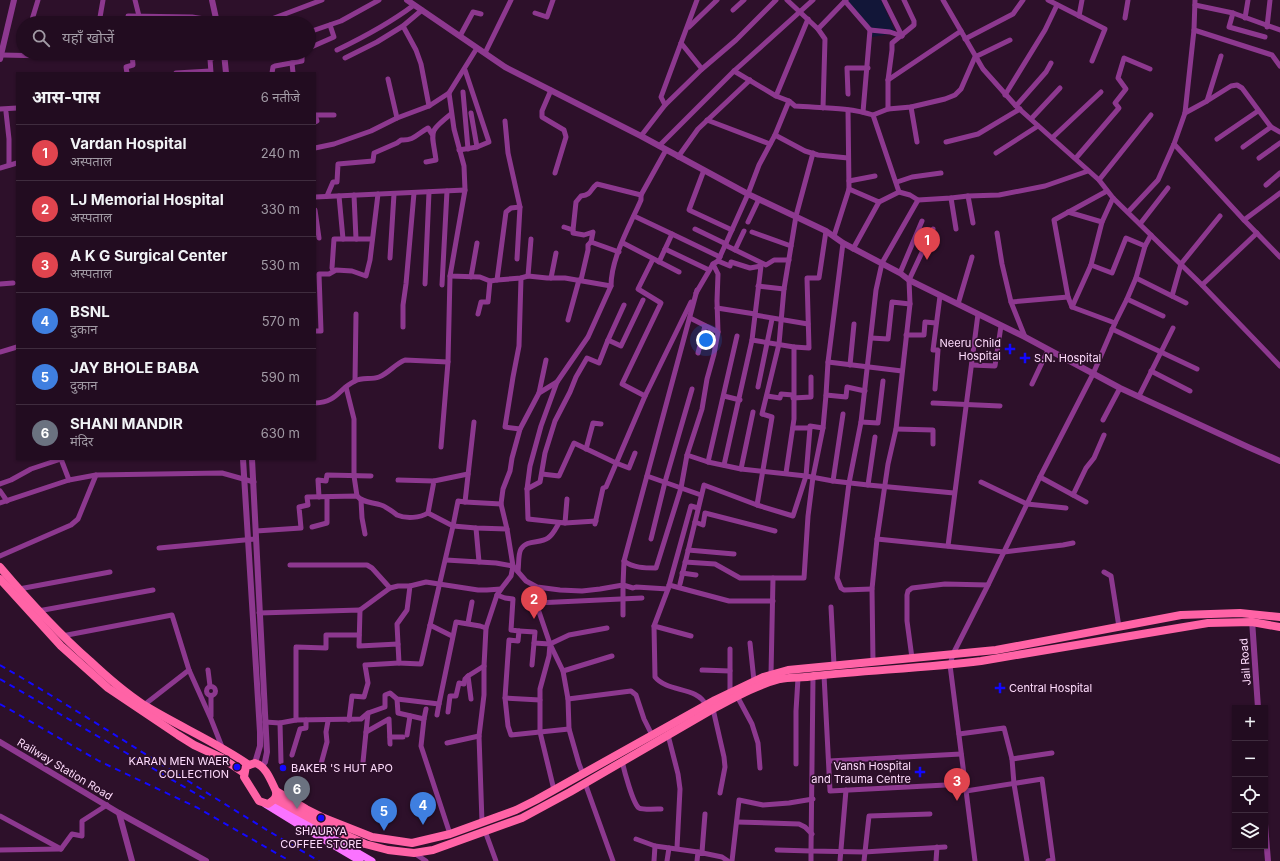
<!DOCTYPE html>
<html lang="hi">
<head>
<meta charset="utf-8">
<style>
	body { margin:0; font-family:Inter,"Noto Sans Devanagari",sans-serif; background:#2a1529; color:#f1f3f6 }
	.controls { position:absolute; right:12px; bottom:12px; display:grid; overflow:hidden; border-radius:0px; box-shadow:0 1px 3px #0004 }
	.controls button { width:36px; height:36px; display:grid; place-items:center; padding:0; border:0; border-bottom:1px solid #3f2c3e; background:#220c20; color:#f1f3f6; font:20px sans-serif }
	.you { position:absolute; left:706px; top:340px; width:14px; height:14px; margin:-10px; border:3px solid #fff; border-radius:50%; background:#1a73e8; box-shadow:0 0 0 6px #1a73e833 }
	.badge { display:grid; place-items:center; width:26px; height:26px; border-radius:50%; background:#d93025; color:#fff; font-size:13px; font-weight:700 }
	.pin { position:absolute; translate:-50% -33px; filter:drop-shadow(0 1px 2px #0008) }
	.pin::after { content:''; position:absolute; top:21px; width:14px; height:12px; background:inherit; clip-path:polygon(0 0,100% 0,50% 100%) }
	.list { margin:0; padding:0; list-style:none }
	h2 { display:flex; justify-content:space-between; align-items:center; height:52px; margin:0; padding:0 16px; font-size:17px }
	h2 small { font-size:13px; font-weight:400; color:#a29ba5 }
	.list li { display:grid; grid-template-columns:26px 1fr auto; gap:12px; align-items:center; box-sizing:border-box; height:56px; padding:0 16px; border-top:1px solid #3f2c3e }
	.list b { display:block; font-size:15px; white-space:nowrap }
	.list p { margin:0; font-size:13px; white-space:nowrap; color:#a29ba5 }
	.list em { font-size:13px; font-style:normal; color:#a29ba5 }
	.icon { flex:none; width:22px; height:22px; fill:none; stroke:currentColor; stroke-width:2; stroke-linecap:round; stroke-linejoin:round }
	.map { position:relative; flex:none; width:1280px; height:861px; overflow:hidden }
	.search { position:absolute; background:#220c20; box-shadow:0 1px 3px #0004; left:16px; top:16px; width:300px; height:44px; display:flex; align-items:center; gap:10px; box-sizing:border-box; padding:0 14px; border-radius:22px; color:#a29ba5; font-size:15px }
	.panel { position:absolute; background:#220c20; box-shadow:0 1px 3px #0004; left:16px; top:72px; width:300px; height:388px; border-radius:0px }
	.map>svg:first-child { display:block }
	.green { fill:#121638 }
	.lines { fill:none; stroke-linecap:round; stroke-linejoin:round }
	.minor { stroke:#8d388f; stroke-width:5 }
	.tertiary { stroke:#8d388f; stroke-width:6 }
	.secondary { stroke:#fa73ff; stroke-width:7 }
	.primary { stroke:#ff63a6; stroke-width:8 }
	.rail { stroke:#1308ff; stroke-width:2; stroke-dasharray:6 5; stroke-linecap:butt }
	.poi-dot { fill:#1308ff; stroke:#2d102a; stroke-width:1.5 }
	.labels { text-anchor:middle; stroke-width:3.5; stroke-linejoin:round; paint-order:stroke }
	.poi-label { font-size:11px; fill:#ffdcfd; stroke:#2d102a; text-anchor:end }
	.street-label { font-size:11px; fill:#ffdcfd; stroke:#2d102a }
</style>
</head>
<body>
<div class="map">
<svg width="1280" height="861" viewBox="0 0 1280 861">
	<rect width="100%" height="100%" fill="#2d102a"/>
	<!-- green -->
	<path class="green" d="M849,0H881L896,33L872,37L870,28L848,2Z"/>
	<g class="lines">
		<!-- minor -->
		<g class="minor">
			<path d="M135,0L139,16"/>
			<path d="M787,0L818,29L825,39L823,108"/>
			<path d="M884,0L902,36"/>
			<path d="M943,0L983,69L1016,106L1099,180L1113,198L1202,285L1280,366"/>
			<path d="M1048,0L1105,29L1092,61"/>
			<path d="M845,1L870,30L863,112"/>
			<path d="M1195,5L1233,13L1280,30"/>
			<path d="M733,10L744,0"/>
			<path d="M535,13L547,17L553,0"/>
			<path d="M1233,13L1229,27L1265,37"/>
			<path d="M128,16L192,17L217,21"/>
			<path d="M1079,16L1082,0"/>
			<path d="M1125,18L1128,0"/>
			<path d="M1245,18L1248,0"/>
			<path d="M31,23L38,0"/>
			<path d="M99,23L103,0"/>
			<path d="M261,23L322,0"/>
			<path d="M403,26L416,50L421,64L429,106"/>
			<path d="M689,27L717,0"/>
			<path d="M1267,27L1270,0"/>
			<path d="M818,29L846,0"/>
			<path d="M870,30L890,32L902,36"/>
			<path d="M1194,30L1272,55L1280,66"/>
			<path d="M309,32L341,21L379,0"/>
			<path d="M460,36L473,12L481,14"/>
			<path d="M965,39L1013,14L1023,0"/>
			<path d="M681,43L702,69"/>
			<path d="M309,48L334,37L330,25"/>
			<path d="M337,50C364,37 390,23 414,5"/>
			<path d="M485,53L511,0"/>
			<path d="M2,55L93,57V53"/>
			<path d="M345,58L377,42L403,26L422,10"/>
			<path d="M292,63L293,73"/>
			<path d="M734,71L776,96L789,101L795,106C821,108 849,107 873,115L888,109L911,107L945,99L955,95L961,89L975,57L1010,40"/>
			<path d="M127,73L126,67L133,65L132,53"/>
			<path d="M176,73L210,71"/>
			<path d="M211,73L210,59L224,54"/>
			<path d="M272,73L273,67L275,66L302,61V53"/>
			<path d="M388,79L397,118"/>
			<path d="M888,80L961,31"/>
			<path d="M551,90L542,111V117L564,130L566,137L555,173"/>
			<path d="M463,92L468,149"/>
			<path d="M449,93L454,129L464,166L465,190"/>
			<path d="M848,94L847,68H868"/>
			<path d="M1005,95L1045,30L1057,5"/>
			<path d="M776,96L808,19"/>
			<path d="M1207,101L1221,56"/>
			<path d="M665,105L661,97L697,0"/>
			<path d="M1016,106L1046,72L1051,63"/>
			<path d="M911,107L917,142"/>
			<path d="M0,109L17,108"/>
			<path d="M888,109V80L892,50V43L914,25V21L904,0"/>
			<path d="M6,112L9,139V165"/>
			<path d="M471,113L477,147"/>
			<path d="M1185,113L1207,101L1231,86L1237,85L1242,88L1271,127L1280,132"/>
			<path d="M873,115L899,192"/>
			<path d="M1031,119L1060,88"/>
			<path d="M707,120L770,144"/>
			<path d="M505,121L508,153L520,207L517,259"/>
			<path d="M315,122L317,121L315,115H334"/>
			<path d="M775,135L805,151L818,155L848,158"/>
			<path d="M641,136L665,105L702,69L736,40L776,0"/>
			<path d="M1052,138L1101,92"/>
			<path d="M1217,139L1258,111"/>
			<path d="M946,142L978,134L1020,109"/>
			<path d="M1174,144L1244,220"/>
			<path d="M659,146L734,71L813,0"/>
			<path d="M1243,147L1271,127"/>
			<path d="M315,148L334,144L371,131L397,118L429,106L449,93L477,48"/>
			<path d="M459,150L477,147L489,142L465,70"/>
			<path d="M996,153L1038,126"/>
			<path d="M678,157L698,129L750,80"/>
			<path d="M1076,158L1119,108L1115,103L1126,89L1118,78L1124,58L1150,69"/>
			<path d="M1259,158L1280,143"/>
			<path d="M426,162L436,160C432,131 427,133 451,114"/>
			<path d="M0,168L17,163"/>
			<path d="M704,170L689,210L732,230"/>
			<path d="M1099,180L1151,115"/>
			<path d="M849,181L875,176"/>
			<path d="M897,182L912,177L941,173"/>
			<path d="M1266,185L1280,173"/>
			<path d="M849,189L879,202L899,192L910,195L918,200L951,198L968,196L999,195L1045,186L1088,171"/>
			<path d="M1280,193L1244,220L1280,257"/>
			<path d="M354,195L356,239"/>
			<path d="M641,195L666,150"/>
			<path d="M327,196L333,182H337L338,164L373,161L374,153L397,143L401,140C414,141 417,134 428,128L432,134"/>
			<path d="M339,196L343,239"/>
			<path d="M968,196L973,223"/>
			<path d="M315,197L465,190L450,276L480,277L490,281L497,280L521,278L528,276L547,278H565L611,286"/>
			<path d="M951,198L956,229"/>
			<path d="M1113,198L1102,222L1091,265L1072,307L1115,323"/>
			<path d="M315,210L319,238"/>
			<path d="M1068,212L1102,222"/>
			<path d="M1128,212L1158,180L1174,144L1185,113L1194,30L1195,0"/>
			<path d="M634,216L672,234"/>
			<path d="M748,222L759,199"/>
			<path d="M1140,224L1168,188"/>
			<path d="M564,227L573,230V233L584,235L593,232L591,242L619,252"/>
			<path d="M695,229L726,244"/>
			<path d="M752,232L791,246"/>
			<path d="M997,233L1002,264L1011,302L1025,337"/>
			<path d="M834,236L849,189L848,110"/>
			<path d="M623,243L679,272"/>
			<path d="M725,245L766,265L774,260H789"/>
			<path d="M665,249L709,270"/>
			<path d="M853,249L879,202"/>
			<path d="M735,250L744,231"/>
			<path d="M390,258L394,194"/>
			<path d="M718,261L730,266L731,262L750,268L761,266L752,340L724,465"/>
			<path d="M659,262L672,234L720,257"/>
			<path d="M1091,265L1112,273L1126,238L1145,246"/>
			<path d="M332,268L334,239H372"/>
			<path d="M900,273L922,221"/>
			<path d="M528,276L531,239"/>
			<path d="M471,277L477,243"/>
			<path d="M551,278L556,253"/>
			<path d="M1136,278L1186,303"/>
			<path d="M497,280L506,212L511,208L520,207"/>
			<path d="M581,280L588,250V245L591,242"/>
			<path d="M0,284L13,283"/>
			<path d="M425,284L429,192"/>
			<path d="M442,285L447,191"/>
			<path d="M1202,285L1257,233"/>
			<path d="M758,286L784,289"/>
			<path d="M696,293L713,264L718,261L748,194L759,165L775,135L789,101"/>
			<path d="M1172,296L1181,264L1220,216"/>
			<path d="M1127,299L1163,316"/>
			<path d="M1011,302L1068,297"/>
			<path d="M958,304L972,257"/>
			<path d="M1072,307L1068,297L1054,220L1107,191"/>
			<path d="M717,308L755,314"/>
			<path d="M478,314L481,302H488L490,281"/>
			<path d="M755,315L808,324"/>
			<path d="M690,318L718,332"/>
			<path d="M568,320L579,280"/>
			<path d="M403,327V305L406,284L414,193"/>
			<path d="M1112,329L1197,369"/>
			<path d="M315,331H321L319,274H329L336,270L352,271L366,276L370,260L378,194"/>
			<path d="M906,335H924L925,322L936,323"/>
			<path d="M871,338L888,339L892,302L910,304"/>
			<path d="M608,340L624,305"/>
			<path d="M752,340L794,347"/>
			<path d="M0,352L17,347"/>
			<path d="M698,353L705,326"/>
			<path d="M828,362L902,371"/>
			<path d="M850,365L854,324"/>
			<path d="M972,365L995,366L1001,326"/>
			<path d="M1151,371L1190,391"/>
			<path d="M355,381L356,314"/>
			<path d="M1032,384L1048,350"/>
			<path d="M346,387L354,419V476L357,496"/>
			<path d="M758,387L772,319"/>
			<path d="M935,389L938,350H933L940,296"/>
			<path d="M539,393L546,360"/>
			<path d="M826,395L846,397L847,387L865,391"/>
			<path d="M645,396L622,384L661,303L638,289L653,259"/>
			<path d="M724,396L740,400"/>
			<path d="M767,396L780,398L781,394L793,395"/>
			<path d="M1139,396L1173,328"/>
			<path d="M793,398L811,397V377"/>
			<path d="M315,403C338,402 338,389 355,381C362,377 371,380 379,377C389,373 395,364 405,360L448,362"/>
			<path d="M933,403L1000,406"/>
			<path d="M1103,420L1120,388"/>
			<path d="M474,422L465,502L458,501L453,526L476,528L507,529L513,566L511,576L501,589L497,595L486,628L484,666V695L479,736L482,822"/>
			<path d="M861,422L878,423L883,381"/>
			<path d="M793,428H810V426L823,428"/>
			<path d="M520,429L505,427L513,377L519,346L521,278"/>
			<path d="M896,429L933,430V444"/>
			<path d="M441,447L448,362L450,276"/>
			<path d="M586,449L593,423L601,424"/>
			<path d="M687,455L708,462L741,469L806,476L833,481L868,485L875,437"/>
			<path d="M61,459L69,480"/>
			<path d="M708,462L737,336"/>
			<path d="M741,469L753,412"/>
			<path d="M786,473L794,419V347L809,348L807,278H819L826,231"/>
			<path d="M542,474L559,476L574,443L616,463L629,468L635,453"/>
			<path d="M647,476L701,495"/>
			<path d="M1040,477L1086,502"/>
			<path d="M398,480L434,481"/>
			<path d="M833,481L843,414"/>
			<path d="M981,482L1027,504L1066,508"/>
			<path d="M0,484L11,480L31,469L61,459"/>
			<path d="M868,485L954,493"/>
			<path d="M527,489L540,482L545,453L555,421L570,392L576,377L587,358L599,363L608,340L621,346L643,300"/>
			<path d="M0,491L7,501"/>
			<path d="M1073,495L1086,468L1094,458L1104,435"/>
			<path d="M319,497L318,480L326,481L327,475L371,476"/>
			<path d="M567,499L565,523L528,519L527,489L530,466L541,426L557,382L588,337L611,286C611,258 630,225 641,200V195L597,184C589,190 593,194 581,196L576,202L573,230"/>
			<path d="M361,500L362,518L365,534"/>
			<path d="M465,502L501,504"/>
			<path d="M0,503L69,480L96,475L222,473L254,482"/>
			<path d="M757,505L772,417L762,414L779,344L784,289L796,216L813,153"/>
			<path d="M698,508L691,506L668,589L654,626L655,677C668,693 697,686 706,705"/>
			<path d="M695,522L703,525L705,513L775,531"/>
			<path d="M565,523L596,521"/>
			<path d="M595,524L603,488L606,487L645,396L691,302"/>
			<path d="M312,527L327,523V497"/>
			<path d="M476,528L479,562"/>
			<path d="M507,529L501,504L503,489L510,471L512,458L520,429L539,393L557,382"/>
			<path d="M256,531L301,528L299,507L308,505L307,497L357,496C363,503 372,502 381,505C387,507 392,511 397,515C406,519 420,518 428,513L434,481L468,474"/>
			<path d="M651,539L665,482L692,389"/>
			<path d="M877,539L1004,552L1063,545L1073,543"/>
			<path d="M948,546L978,314"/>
			<path d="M159,548L255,539"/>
			<path d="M688,550L734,554"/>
			<path d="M0,556L71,525L78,519L96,475"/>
			<path d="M446,560L496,563L513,566L526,581L537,587L560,590L582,591L600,589L623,585L624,561L697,290"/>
			<path d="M624,561C633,568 645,568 656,568L681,488L687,455L702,409L707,379L714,354L718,332L717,301L718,274L713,264"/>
			<path d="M685,562L715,564L740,578H804L808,516L813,477L823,428L826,395L828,362L843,243"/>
			<path d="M290,565H367L372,568L390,588"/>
			<path d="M518,571C519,564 518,554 521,549C527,539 540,544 548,538C553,535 556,528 559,523"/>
			<path d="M1104,572L1111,576L1119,627"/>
			<path d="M682,573L696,575"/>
			<path d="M680,584L704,485L757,505L793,516L806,476L810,428"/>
			<path d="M669,585L729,601H773"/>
			<path d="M19,589L110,572"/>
			<path d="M872,589L844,590L841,588L837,578L849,483L861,422L876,290L882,263L918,200"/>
			<path d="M497,595L505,598L513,599L511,630L519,631L518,641L509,640L505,698L508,726L511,735L540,732L554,790"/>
			<path d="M831,607L834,665"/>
			<path d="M360,610L390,588L398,586H410"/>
			<path d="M38,611L153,590"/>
			<path d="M259,613L360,610L359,646L398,644L399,663L421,664L453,526L428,513"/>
			<path d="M623,615V585L633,588L636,587L668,589"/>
			<path d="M468,623L472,602"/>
			<path d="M430,625L452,636"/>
			<path d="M654,626L691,636"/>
			<path d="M519,631L535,632L532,665"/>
			<path d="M359,635H326V648L296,647V720L361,719L368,713L385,707V695L390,693L397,699L439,704L456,622L480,626L486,628"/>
			<path d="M62,636L172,615L189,670"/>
			<path d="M534,643L550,644L549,656L540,689V732L569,729"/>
			<path d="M750,643L754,681"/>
			<path d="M398,644L397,624L407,610L410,586L426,582L478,590H487L501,589"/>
			<path d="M550,644L569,635L607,628"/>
			<path d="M912,658L907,621V595L908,591L912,588L945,584L988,585"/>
			<path d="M873,662L872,589L877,539L888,464L896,429L910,304L909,280L933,229"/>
			<path d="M208,670L210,686"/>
			<path d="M702,670L730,671"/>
			<path d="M563,671L612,656"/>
			<path d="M771,674L773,578"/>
			<path d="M824,675L830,791L965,784"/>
			<path d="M813,677L811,851L864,852L945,847"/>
			<circle cx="211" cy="691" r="4.5"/>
			<path d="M730,693V649"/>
			<path d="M211,696V716"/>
			<path d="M737,696L752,724L758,743L760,768"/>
			<path d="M505,698L540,700"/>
			<path d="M397,699L398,713L424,719L426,709"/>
			<path d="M471,699L468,676L484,666"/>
			<path d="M568,699L631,691L636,695L644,719L652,735"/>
			<path d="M144,705L189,670L211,719L222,747"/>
			<path d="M713,709L724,757L725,767L720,793"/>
			<path d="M448,712L450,696H456L459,683L464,684L465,679L468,676"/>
			<path d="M368,713L366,732L389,719L390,744"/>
			<path d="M437,715L439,704"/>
			<path d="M424,719L421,746L450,834"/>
			<path d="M349,720L352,696L364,697L368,683L365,665L399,663"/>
			<path d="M265,722L280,723"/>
			<path d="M959,734L1004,728L1012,759L1052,753"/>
			<path d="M407,735L410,716"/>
			<path d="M668,735L678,774L680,789L677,848"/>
			<path d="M390,737H403"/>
			<path d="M447,743L479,736"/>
			<path d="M292,755L300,729L306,728V720"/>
			<path d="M1012,759L1014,784L1027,861"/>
			<path d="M622,761C624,770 633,804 639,808C643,810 657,809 661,809"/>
			<path d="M829,761L961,754"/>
			<path d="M281,762L280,723L296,720"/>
			<path d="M363,762L366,732"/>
			<path d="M321,764L327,742L326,732L328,721"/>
			<path d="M796,764V711L798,678"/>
			<path d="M583,774L579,764L569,729L568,699L563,671L550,644L536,603L642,598"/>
			<path d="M585,783L613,861"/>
			<path d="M966,791L1042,779L1053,860L1048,861"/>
			<path d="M0,816L61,849"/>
			<path d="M737,822L799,824L805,827L812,834"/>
			<path d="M485,831L496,861"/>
			<path d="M636,839L655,846L698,852"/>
			<path d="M61,849L72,834L82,836V821L107,805"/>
			<path d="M0,850L60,849"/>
			<path d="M777,850L811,851V861"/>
			<path d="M702,852L705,814"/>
			<path d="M414,853L426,861"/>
			<path d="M654,861L655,846"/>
			<path d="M667,861L669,848"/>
			<path d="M697,861L698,852L722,857L728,861"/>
			<path d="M732,861L739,800L763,805L789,803L813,799"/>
			<path d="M840,861L846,790"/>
			<path d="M864,861L869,816L930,814"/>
			<path d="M936,861L937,847"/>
			<path d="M975,861L950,665L953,654L988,585L1040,477L1093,374L1115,323L1127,299L1136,278L1145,246L1151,235"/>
		</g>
		<!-- tertiary -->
		<g class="tertiary">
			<path d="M212,0L217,23"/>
			<path d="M407,0L505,67L641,136L748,194L826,231L843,243L900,273L909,280L1025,337L1120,388L1248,447L1280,461"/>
			<path d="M224,53L226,73"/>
			<path d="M0,59L14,0"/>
			<path d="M243,459L260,732V746L255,763"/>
			<path d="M252,459L267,752L265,762L262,766"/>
			<path d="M1252,620L1258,708"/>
			<path d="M0,742L119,813L206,861"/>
			<path d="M119,813L132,861"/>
			<path d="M1265,824L1268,861"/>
		</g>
		<!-- secondary -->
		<g class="secondary">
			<path d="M271,802L372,861"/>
			<path d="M265,804L299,825L360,861"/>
		</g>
		<!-- primary -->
		<g class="primary">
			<path d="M0,567C28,600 57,632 90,661C107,677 124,692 144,705C178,726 216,742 249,765"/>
			<path d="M0,579L61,646L108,688L178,735L194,745L222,758L244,773"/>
			<path d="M255,763C266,766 271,781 276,791C277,798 274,800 268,804L259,801L244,777L246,766Z"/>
			<path d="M276,791L306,809L324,818L372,837L412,843L450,834L516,810L536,800L715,700L763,677L788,670L996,650L1181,615L1240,613L1280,617"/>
			<path d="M275,799L317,822L365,844L388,850L414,853L433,850L522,818L570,792L713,709C734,698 757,685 780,679C791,677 803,678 814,676C870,670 926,668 981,661L1208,623L1252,622L1280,627"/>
		</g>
		<!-- rail -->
		<g class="rail">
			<path d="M0,665C108,728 211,798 319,861"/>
			<path d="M0,679L205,799"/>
			<path d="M0,704L99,761L198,808L290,861"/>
		</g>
	</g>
	<!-- markers -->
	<g class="poi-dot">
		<path d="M1008 343h4v4h4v4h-4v4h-4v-4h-4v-4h4z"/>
		<path d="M1023 352h4v4h4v4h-4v4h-4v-4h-4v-4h4z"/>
		<path d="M998 682h4v4h4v4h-4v4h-4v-4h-4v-4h4z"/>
		<circle cx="237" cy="767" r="4"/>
		<circle cx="283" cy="768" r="4"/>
		<path d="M918 766h4v4h4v4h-4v4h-4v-4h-4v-4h4z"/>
		<circle cx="321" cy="818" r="4"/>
	</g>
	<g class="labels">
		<!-- poi labels -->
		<g class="poi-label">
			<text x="1001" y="347">Neeru Child<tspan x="1001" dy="13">Hospital</tspan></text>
			<text x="1034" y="362" text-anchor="start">S.N. Hospital</text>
			<text x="1009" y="692" text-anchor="start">Central Hospital</text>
			<text x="229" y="765">KARAN MEN WAER<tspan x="229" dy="13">COLLECTION</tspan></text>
			<text x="911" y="770">Vansh Hospital<tspan x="911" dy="13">and Trauma Centre</tspan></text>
			<text x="291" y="772" text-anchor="start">BAKER 'S HUT APO</text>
			<text x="321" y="835" text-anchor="middle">SHAURYA<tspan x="321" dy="13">COFFEE STORE</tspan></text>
		</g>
		<!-- street labels -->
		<g class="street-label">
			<text transform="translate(1245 662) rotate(-94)" y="4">Jail Road</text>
			<text transform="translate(65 769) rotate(31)" y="4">Railway Station Road</text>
		</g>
	</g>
</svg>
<div class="controls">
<button>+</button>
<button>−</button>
<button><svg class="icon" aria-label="locate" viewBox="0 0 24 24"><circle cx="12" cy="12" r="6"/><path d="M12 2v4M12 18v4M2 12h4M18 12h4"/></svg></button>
<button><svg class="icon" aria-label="layers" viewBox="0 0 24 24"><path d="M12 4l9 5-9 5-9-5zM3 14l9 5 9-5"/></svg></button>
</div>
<div class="you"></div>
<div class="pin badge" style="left:927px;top:260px;background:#e0444e">1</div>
<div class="pin badge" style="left:534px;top:619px;background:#e0444e">2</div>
<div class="pin badge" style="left:957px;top:801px;background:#e0444e">3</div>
<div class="pin badge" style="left:423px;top:825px;background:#3f7fe0">4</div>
<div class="pin badge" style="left:384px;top:831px;background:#3f7fe0">5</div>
<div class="pin badge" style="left:297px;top:809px;background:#6b7280">6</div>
<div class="search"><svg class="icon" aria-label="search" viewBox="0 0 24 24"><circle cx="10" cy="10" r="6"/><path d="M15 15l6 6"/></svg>यहाँ खोजें</div>
<section class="panel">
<h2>आस-पास<small>6 नतीजे</small></h2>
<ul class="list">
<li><span class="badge" style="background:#e0444e">1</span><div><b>Vardan Hospital</b><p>अस्पताल</p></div><em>240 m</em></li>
<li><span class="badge" style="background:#e0444e">2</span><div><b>LJ Memorial Hospital</b><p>अस्पताल</p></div><em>330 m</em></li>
<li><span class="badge" style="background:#e0444e">3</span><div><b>A K G Surgical Center</b><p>अस्पताल</p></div><em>530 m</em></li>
<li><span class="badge" style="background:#3f7fe0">4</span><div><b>BSNL</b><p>दुकान</p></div><em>570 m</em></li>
<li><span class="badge" style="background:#3f7fe0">5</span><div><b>JAY BHOLE BABA</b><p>दुकान</p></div><em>590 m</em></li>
<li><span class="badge" style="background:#6b7280">6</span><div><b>SHANI MANDIR</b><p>मंदिर</p></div><em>630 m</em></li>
</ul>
</section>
</div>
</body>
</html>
